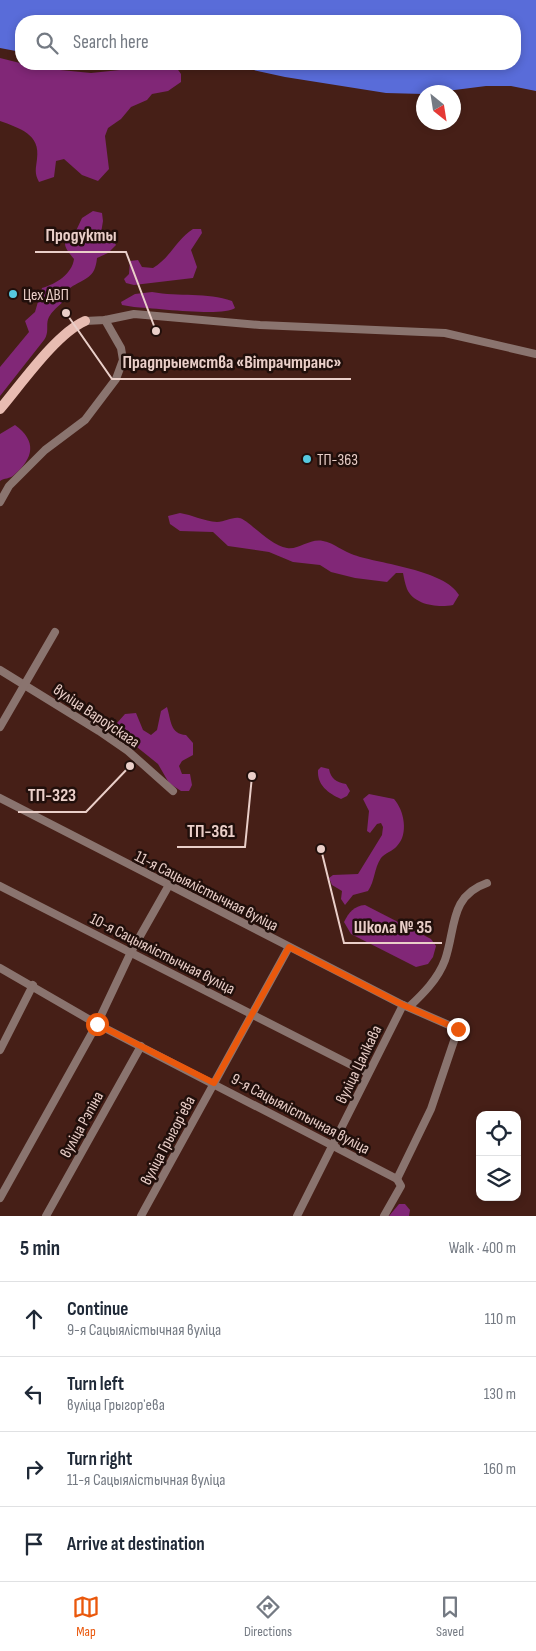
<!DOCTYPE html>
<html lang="en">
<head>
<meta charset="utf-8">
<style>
	body { margin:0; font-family:"Sofia Sans Condensed",sans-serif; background:#f2f2f3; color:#1f2937 }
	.controls { position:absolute; right:15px; bottom:15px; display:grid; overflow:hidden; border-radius:10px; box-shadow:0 2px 8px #0003 }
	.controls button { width:45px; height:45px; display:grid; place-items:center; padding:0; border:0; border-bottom:1px solid #e0e1e3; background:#fff; color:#1f2937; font:25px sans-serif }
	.compass { position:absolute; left:416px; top:85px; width:45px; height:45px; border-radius:50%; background:#fff; box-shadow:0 2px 8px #0003; rotate:150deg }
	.stop { position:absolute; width:15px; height:15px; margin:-11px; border:4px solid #ea580c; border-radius:50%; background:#fff }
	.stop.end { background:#ea580c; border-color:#fff; box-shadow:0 1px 5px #0008 }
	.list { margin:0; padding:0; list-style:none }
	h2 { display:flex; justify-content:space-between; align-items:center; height:65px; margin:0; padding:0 20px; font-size:21px }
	h2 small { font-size:16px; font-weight:400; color:#747a83 }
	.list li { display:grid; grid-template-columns:32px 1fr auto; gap:15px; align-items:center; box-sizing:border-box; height:75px; padding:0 20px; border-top:1px solid #e0e1e3 }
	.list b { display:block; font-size:19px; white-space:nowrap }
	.list p { margin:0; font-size:16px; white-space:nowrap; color:#747a83 }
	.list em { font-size:16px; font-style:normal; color:#747a83 }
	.icon { flex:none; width:28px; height:28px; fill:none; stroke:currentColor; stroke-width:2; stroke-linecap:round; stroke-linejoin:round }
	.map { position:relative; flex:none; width:536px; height:1216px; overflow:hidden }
	.search { position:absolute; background:#fff; box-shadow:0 2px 8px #0003; left:15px; right:15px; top:15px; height:55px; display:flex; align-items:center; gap:12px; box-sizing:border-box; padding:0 18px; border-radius:20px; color:#747a83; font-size:19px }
	.sheet { height:365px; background:#fff }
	nav { display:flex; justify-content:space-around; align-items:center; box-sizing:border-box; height:70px; border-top:1px solid #e0e1e3; background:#fff; font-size:14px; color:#747a83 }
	nav a { display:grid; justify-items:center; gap:2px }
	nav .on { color:#ea580c }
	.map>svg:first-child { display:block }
	.green { fill:#812777 }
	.water { fill:#596cd9 }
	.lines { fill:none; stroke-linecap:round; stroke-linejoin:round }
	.minor { stroke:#8a746f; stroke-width:8 }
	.major { stroke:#e8bcb2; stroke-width:10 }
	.route { stroke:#ea580c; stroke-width:6 }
	.poi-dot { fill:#56c9e0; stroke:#210f0b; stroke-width:2 }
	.labels { text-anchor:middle; stroke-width:5; stroke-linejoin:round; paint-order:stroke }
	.poi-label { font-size:16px; fill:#eacfc9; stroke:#210f0b; text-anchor:start }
	.street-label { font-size:16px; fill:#eacfc9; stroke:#210f0b }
	.leader { fill:none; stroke:#eacfc9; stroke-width:2 }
	.callout-dot { fill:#eacfc9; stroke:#210f0b; stroke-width:2 }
	.callout-label { font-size:18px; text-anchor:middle; font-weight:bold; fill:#eacfc9; stroke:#210f0b; stroke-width:5; stroke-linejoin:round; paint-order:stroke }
</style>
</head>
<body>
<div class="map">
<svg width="536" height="1216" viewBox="0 0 536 1216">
	<rect width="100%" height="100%" fill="#461f17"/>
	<!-- green -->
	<g class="green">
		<path d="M0,58L40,68L91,73L168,65L176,67L181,74V82L168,91L152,94L147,100L131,107L121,119L108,128L105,136L109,169L98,181L82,175L64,159L56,161L54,177L39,182C34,173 36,168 37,159C41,134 19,128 0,121Z"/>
		<path d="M93,211L102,213L103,221L101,233L112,238L116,245L108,253L97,258C95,279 86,277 70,288C64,306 56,305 49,317C45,325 50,331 44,340L0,396V367L29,332L25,321L35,312L42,288C56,284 72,274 74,259C65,248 59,241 75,233L82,218Z"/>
		<path d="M193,229H201L202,233L191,250L197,267L193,278L134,285L126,283L124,279L129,274L130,261L138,260L142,267L153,268C170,258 177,239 193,229Z"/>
		<path d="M152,292C179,297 207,292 232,301L235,308C224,317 153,308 134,307L122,305L121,302L135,294Z"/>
		<path d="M15,425C37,441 34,458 14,475C10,479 4,478 0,481V434Z"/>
		<path d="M180,513C192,515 204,521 217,522C225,522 232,517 239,518C248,519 269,545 287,548C299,550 310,538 323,541C334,543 344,552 354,555C380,564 445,570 459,595L453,605C438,608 414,605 407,589C405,584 404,578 403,573H396L387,582L355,578L331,572L320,565L293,562L269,552L228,546L213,532L180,531L170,524L168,516Z"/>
		<path d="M167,707C171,720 170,734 186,735L193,743V755L182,761L179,766L182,774H190L192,785L189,791H181L169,783L158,764L122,735L117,723L125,714L136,713L143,730L151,735L157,730L161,711Z"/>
		<path d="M321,767L329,769C331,779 336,782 346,784L350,791L347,796L341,799C328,793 317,785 318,770Z"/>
		<path d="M369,794L394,799C404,810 409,834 397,846C393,851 385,853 381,858C374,868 375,881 368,891L353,895L345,905L341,899L342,891L332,885L329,878L333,875L358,874L382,835L383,827L381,823L377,824L370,833L367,831L369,811L363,799Z"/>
		<path d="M365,905L431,939L436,946L433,957L428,964L416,967L351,934L344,922C349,912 354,906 365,905Z"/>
		<path d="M399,1204H405L410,1210L409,1216H389Z"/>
	</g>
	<!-- water -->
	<path class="water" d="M0,0H536V91L511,86H486L423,94L386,93L285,77L226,64H515V21H21V52L0,48Z"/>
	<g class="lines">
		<!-- minor -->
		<g class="minor">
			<path d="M85,321L105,320L134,314L260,325L445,333L536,354"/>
			<path d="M0,502L9,486L45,450L85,420L116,379L123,360L121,348L105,320"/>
			<path d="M0,670L99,731L128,751L173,791"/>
			<path d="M0,727L55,632"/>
			<path d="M0,798L403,1005L458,1029L431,1109L397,1179"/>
			<path d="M0,886L367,1073"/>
			<path d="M0,968L97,1024L397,1179L401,1186L384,1216"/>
			<path d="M409,1007C423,994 438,979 445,960C456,929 449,896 487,883"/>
			<path d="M0,1050L33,985"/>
			<path d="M0,1198L97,1024L131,952L169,885"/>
			<path d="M46,1216L141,1046"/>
			<path d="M141,1216L289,947"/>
			<path d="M297,1216L403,1005"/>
		</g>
		<!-- major -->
		<path class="major" d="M0,409C22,383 56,334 85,321"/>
	</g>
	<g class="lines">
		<!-- route -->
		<path class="route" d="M97,1024L214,1083L289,947L403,1005L458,1029"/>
	</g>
	<!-- markers -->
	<g class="poi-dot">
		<circle cx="13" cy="294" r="5"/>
		<circle cx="307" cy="459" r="5"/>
	</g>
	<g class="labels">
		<!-- poi labels -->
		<g class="poi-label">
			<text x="23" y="300">Цех ДВП</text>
			<text x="317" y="465">ТП-363</text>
		</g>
		<!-- street labels -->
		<g class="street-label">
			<text transform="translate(97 715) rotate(34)" y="6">вуліца Вароўскага</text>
			<text transform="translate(207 890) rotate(27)" y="6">11-я Сацыялістычная вуліца</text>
			<text transform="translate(163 953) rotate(27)" y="6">10-я Сацыялістычная вуліца</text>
			<text transform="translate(358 1064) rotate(-64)" y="6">вуліца Цалікава</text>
			<text transform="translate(301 1113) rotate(28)" y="6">9-я Сацыялістычная вуліца</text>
			<text transform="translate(81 1124) rotate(-61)" y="6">вуліца Рэпіна</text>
			<text transform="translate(167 1140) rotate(-62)" y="6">вуліца Грыгорʼева</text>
		</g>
	</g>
	<!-- callouts -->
	<path class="leader" d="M156 331L126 252H35M66 313L112 379H351M130 766L86 812H18M252 776L245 847H177M321 849L344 943H442"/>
	<g class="callout-dot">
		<circle cx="156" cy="331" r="5"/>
		<circle cx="66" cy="313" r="5"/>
		<circle cx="130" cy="766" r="5"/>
		<circle cx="252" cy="776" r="5"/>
		<circle cx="321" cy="849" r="5"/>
	</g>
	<g class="callout-label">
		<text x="81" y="241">Продукты</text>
		<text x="232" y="368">Прадпрыемства «Вітрачтранс»</text>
		<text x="52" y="801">ТП-323</text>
		<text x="211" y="837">ТП-361</text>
		<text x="393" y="933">Школа № 35</text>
	</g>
</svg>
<div class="controls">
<button><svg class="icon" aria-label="locate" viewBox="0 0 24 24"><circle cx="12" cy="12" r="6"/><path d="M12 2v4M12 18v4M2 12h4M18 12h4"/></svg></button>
<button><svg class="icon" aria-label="layers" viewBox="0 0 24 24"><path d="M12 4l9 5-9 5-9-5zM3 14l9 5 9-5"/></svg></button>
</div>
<svg class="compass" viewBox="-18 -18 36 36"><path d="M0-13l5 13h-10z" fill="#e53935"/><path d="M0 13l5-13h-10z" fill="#747a83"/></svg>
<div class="stop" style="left:97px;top:1024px"></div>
<div class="stop end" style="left:458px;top:1029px"></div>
<div class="search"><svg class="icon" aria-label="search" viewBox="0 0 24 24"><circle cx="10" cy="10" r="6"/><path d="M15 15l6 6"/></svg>Search here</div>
</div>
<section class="sheet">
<h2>5 min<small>Walk · 400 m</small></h2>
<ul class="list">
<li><svg class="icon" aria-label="ahead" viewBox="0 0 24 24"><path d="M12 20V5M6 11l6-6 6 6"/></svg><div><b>Continue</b><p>9-я Сацыялістычная вуліца</p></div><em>110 m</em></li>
<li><svg class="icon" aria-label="left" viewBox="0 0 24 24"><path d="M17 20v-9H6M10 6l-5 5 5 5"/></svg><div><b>Turn left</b><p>вуліца Грыгорʼева</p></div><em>130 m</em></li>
<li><svg class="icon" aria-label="right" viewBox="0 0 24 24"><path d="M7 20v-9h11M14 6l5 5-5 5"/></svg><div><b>Turn right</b><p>11-я Сацыялістычная вуліца</p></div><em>160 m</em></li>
<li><svg class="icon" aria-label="arrive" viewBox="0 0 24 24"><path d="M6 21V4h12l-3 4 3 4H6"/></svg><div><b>Arrive at destination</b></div></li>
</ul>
</section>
<nav>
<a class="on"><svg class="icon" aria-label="map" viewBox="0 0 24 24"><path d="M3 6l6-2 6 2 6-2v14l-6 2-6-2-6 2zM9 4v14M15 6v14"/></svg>Map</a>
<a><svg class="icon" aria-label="directions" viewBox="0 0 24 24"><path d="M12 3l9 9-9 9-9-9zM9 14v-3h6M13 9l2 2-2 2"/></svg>Directions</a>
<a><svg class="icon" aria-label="saved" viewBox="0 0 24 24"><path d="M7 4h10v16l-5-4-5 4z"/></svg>Saved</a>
</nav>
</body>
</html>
